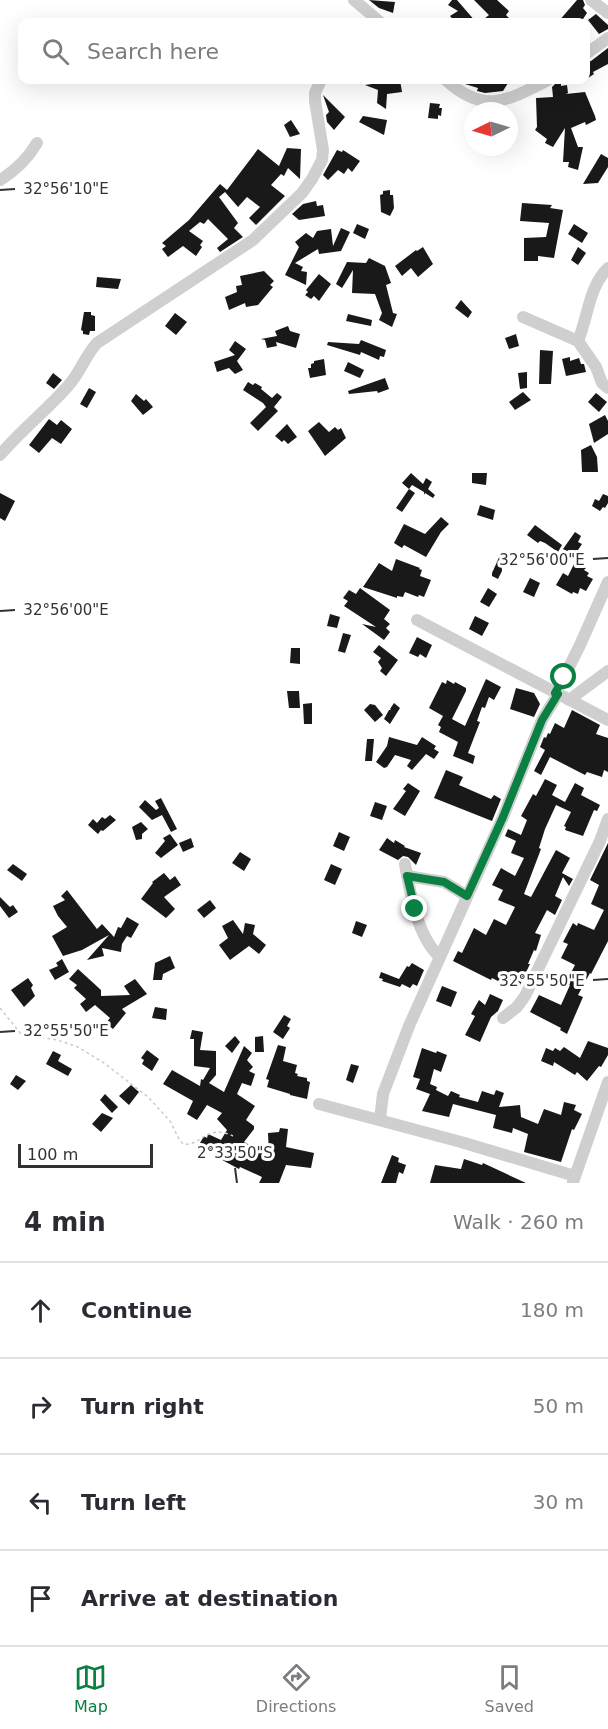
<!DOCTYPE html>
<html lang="en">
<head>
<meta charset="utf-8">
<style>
	body { margin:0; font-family:"DejaVu Sans",sans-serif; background:#f7f7f7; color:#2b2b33 }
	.compass { position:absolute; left:464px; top:102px; width:54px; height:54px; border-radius:50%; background:#fff; box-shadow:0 6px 24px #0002; rotate:265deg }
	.scale { position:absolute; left:18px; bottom:15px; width:135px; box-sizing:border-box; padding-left:6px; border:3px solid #323232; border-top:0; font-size:16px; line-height:21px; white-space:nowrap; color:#323232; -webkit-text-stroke:4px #fff; paint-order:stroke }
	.stop { position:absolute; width:18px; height:18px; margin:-14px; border:4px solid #0b8043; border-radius:50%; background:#fff }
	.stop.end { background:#0b8043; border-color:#fff; box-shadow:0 2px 6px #0008 }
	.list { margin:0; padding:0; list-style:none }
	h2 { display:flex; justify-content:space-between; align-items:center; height:78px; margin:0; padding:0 24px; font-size:26px }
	h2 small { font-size:20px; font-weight:400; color:#7c7c81 }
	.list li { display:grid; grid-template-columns:39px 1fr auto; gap:18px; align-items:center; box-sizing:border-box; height:96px; padding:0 24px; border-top:2px solid #e1e1e2 }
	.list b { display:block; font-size:22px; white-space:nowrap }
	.list em { font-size:20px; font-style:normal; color:#7c7c81 }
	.icon { flex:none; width:33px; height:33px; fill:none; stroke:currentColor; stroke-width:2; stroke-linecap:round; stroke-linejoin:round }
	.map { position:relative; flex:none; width:608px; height:1183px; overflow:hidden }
	.search { position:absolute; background:#fff; box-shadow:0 6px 24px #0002; left:18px; right:18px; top:18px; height:66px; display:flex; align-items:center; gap:15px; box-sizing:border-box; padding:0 21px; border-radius:12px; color:#7c7c81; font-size:22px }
	.sheet { height:462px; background:#fff }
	nav { display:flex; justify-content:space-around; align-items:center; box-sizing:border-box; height:84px; border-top:2px solid #e1e1e2; background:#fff; font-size:16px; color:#7c7c81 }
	nav a { display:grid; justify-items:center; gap:3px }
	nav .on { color:#0b8043 }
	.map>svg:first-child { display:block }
	.building { fill:#191919 }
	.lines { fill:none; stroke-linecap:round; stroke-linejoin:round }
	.path { stroke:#ccc; stroke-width:1.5; stroke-dasharray:3 3; stroke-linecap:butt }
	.minor { stroke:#cfcfcf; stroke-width:12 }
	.route { stroke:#0b8043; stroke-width:8 }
	.ticks { fill:none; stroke:#323232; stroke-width:2 }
	.ticks-label { font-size:15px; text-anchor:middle; fill:#323232; stroke:#fff; stroke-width:6; stroke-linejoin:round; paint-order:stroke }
</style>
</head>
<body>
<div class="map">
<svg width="608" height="1183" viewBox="0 0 608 1183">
	<rect width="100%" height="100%" fill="#fff"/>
	<!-- building -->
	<g class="building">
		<path d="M369,0L395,2L393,13L379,8Z"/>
		<path d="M452,0H457L476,22H455L450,16L458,11L448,5Z"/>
		<path d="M474,0H497L509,11L506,15L509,18L506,22H480L489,15Z"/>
		<path d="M577,0H583L585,5L583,8L587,13L581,22H558Z"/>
		<path d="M596,14L608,25V29L599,34L588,20Z"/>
		<path d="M608,48V64L593,72L594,74L585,80V62L591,61Z"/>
		<path d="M400,80L402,92L387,94L386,109L377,103L378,90L365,85Z"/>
		<path d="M459,80H501L508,83L503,91L485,93L477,91L478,88L465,84Z"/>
		<path d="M561,83V86L567,85L568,93L566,94L585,92L595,116L596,120L586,125L585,122L571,128L578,147H583L578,170L568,167L569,162H563L565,128L553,147L545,143L547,139L535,130L537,127L536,98L553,97L552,87L555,84Z"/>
		<path d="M323,95L345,117L334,130L327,122L326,115L329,112Z"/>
		<path d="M430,103L440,104L439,108H442L441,116L438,115V119L428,118Z"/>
		<path d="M363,116L387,120L384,135L359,122Z"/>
		<path d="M291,120L300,134L290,137L284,125Z"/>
		<path d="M287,148L301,149L300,179L288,168L284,176L281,174L271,185L285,196L256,225L249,218L260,207L247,197L238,207L225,192L219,197L238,223L234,228L243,237L220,252L217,248L228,239L208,219L204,224L200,222L189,231L203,241L200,245L202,247L196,256L183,246L168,257L162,249L166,246L162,243L189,220L220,184L227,190L258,149L279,166Z"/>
		<path d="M337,150L342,152L343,150L360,161L352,172L348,168L344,174L338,170L328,180L323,175Z"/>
		<path d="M601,154L608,158V167L598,183L583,184Z"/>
		<path d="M390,190V195H393L394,208L390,216L381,212L380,195L383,194V191Z"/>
		<path d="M316,201L317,206L323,205L325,216L299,220L292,214L303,204Z"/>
		<path d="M522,203L552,205L550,208L563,210L554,258L538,256V261H524V238L546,237L549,223L520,221Z"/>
		<path d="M357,224L369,229L365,239L353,233Z"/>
		<path d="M574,224L588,233L582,243L568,234Z"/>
		<path d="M341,228L350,232L341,251L319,254L318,249L295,263L303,267L301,271L307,272L306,285L285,275L299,247L295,242L306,233L313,238L317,231L331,229L333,246Z"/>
		<path d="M423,247L433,264L418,277L411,268L402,276L395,266L416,250L417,251Z"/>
		<path d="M578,247L586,253L578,265L571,260Z"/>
		<path d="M369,258L385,266L391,283L386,285L393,313L397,314L392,327L379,320L382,313L375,294L352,293L353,270L342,288L336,284L347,262L366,263Z"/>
		<path d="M264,271L274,281L270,285L273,287L258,305L246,307L245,303L229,310L225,297L237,292L236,286L242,285L240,276Z"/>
		<path d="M319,274L331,284L319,301L314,296L311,299L305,295L308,292L306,290Z"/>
		<path d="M97,277L121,279L118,289L96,287Z"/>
		<path d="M461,300L472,312L468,318L455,308Z"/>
		<path d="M84,312H91V315L95,316V331H90L89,335L83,334V331L81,330Z"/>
		<path d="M175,313L187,322L176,335L165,326Z"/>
		<path d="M348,314L372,320L371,326L346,321Z"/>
		<path d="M288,326L290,331L300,334L296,348L276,342L277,346L267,348L265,340L261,339L277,336L275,331Z"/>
		<path d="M516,334L519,346L509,349L505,338Z"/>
		<path d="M361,340L386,350L384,357L380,356L379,360L361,352L360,355L327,345L328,342L359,344Z"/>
		<path d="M235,341L246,349L237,361L243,370L235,374L229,368L217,372L214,362L235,355L229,350Z"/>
		<path d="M540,350L553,351L551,384H539Z"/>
		<path d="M570,357V361L579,358L581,364H584L586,372L566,376L562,359Z"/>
		<path d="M324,359L326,375L310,378L308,368H311V364L314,363V361Z"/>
		<path d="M348,362L364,370L360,378L344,371Z"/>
		<path d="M527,372V388L520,389L518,373Z"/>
		<path d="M53,373L62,380L54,389L46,383Z"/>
		<path d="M385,378L389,389L378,393L377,391L349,394L348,391Z"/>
		<path d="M248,382L253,385L255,383L262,387L261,389L272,398L277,393L282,397L274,407L278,411L258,431L250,423L266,407L263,403L243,390Z"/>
		<path d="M89,388L96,392L87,408L80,404Z"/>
		<path d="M523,392L531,400L515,410L509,402Z"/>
		<path d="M596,393L607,402L599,412L588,402Z"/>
		<path d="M136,394L144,401L146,399L153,407L143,415L131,401Z"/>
		<path d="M605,415L608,421V434L594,443L589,424Z"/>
		<path d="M49,419L57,425L61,420L72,429L61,444L52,438L39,453L29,445Z"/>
		<path d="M319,422L329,432L335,427L338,430L341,428L346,438L325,456L308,431Z"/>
		<path d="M287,424L297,437L288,444L284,440L282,442L275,436Z"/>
		<path d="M591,445L597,457L598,472H582L581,450Z"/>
		<path d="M411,473L423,484L426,478L432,482L428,489L435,495L433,498L425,493L424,495V492L412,485L409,489L402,483Z"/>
		<path d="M472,473H487L486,485L472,483Z"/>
		<path d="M409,489L415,493L402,512L396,508Z"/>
		<path d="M0,493L15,501L5,521L0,518Z"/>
		<path d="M603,494L608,496V503L605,508L603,507L600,511L592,506L595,499L599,501Z"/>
		<path d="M480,505L495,510L493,520L477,515Z"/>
		<path d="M441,517L449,524L441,532L426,557L404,545L402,548L394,543L404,524L425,534Z"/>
		<path d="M535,525L562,545L558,552L545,543L540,541L538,543L527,535Z"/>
		<path d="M575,532L581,536L578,542L582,544L574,556L563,549Z"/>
		<path d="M501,553L502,571L498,579L492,576V573Z"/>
		<path d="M396,559L420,568L419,569L422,570L420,576L431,580L424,597L419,595L418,597L405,592L403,597L397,596V598L363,587L379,563L392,571Z"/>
		<path d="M575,562L586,568L584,570L589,573L587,576L593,579L586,591L580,588L578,594L573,592L572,594L556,585L563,573L568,576Z"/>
		<path d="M530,578L540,583L534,597L523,592Z"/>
		<path d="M360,588L390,610L384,619L390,624L386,628L390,632L384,640L362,624L376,627L344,606L348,601L343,598L349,590L356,594Z"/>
		<path d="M488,588L497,594L489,607L480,602Z"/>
		<path d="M330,614L340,617L337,628L327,626Z"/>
		<path d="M475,616L489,623L482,636L469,629Z"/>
		<path d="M343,633L351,635L345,653L338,651Z"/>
		<path d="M417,637L432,645L426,658L420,654L418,657L409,653Z"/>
		<path d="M379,645L398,660L386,676L380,671L382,668L378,662L381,658L373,652Z"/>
		<path d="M291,648H300V664L290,663Z"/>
		<path d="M486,679L501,687L494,700L489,697L485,708L482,707L477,721L480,722L468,753L475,756L473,764L453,756L458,742L439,732L441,727L438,725L443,716L429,708L442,682L446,684L447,680L454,684L455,682L466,688V691L452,719L465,726Z"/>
		<path d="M516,688L534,693L540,704L534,717L510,709Z"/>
		<path d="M287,691H299L300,708H289Z"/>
		<path d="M312,703V724H304L303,704Z"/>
		<path d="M394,703L400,708L390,724L384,719L389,710H391L390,709Z"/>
		<path d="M370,704L375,705L383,715L375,722L364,710Z"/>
		<path d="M572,710L600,725L596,734L608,738V772L604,770L602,777L587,772L585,775L550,757L541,775L534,771L545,750L540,747L544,737L546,738L548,733L550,734L555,723L564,728Z"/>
		<path d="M389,737L417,745L422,737L436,746L434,749L439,752L434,759L426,754L412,770L407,766L411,760L395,755L387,767L384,768L376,762L387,746Z"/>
		<path d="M367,739H374L372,761H365Z"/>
		<path d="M446,770L463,777L459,785L491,799L494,795L501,799L492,821L434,798Z"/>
		<path d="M545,779L557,785L552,795L565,802L575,783L584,788L581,795L600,805L597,811L594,810L583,836L565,830L566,827L564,826L571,812L556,805L545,829L539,848L541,849L524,894L531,897L556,850L570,858L562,873L573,879L569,886L563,877L555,896L562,900L555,915L547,910L535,933L541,935L536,951L534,950L528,964H530L518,989L499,980L498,981L492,978L491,980L453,961L458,951L462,953L474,928L486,935L494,919L506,925L515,907L498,900L503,890L492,885L501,868L515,876L524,858L511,853L516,841L505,836L508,829L521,835L527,820L521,816L533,794L536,796Z"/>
		<path d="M408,783L420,791L405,816L393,809L406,791L403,789Z"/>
		<path d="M161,798L177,829L171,832L162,815L152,820L139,807L145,800L156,810L159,808L155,801Z"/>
		<path d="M375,802L387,806L382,820L370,816Z"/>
		<path d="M110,815L116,820L103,831L101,830L98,834L88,825L93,819L97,823L102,817L105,819Z"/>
		<path d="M141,822L148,829L142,834V839L136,840L132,827Z"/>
		<path d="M339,832L350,837L344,851L333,846Z"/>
		<path d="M170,834L178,845L161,858L155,853L165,841L163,838Z"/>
		<path d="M191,838L194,847L183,852L179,843Z"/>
		<path d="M387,838L394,843L395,840L405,846L404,847L421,853L416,865L408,857L403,856L398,860L379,850Z"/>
		<path d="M608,843V941L591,974L590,973L578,995L583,997L567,1034L560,1030L561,1028L530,1012L539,995L561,1005L570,985L564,986L575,965L561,958L568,944L563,942L573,923L577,926L578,923L594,930L604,910L591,904L599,885L590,880Z"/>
		<path d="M240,852L251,859L244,871L232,863Z"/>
		<path d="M13,864L27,874L22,881L7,870Z"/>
		<path d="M331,864L342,869L335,885L324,880Z"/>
		<path d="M164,873L170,880L175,876L181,885L164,897L175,909L166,918L141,899L153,883L152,882Z"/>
		<path d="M67,890L97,929L102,924L114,937L118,927L121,928L127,917L139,924L131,938L127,936L122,944L121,952L102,948L104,956L87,960L109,935L82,950L63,956L52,936L67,927L58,916L53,906L65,900L61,896Z"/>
		<path d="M0,897L10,907L13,905L18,912L9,918L0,906Z"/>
		<path d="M210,900L216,908L204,918L197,910Z"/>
		<path d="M233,920L243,934L245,923L255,925L253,934L266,945L259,954L249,946L230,960L219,945L228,938L222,926Z"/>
		<path d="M356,921L367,925L362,937L352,933Z"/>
		<path d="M170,956L175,968L163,974L162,980H153L155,963Z"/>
		<path d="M62,959L69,972L55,980L49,970L58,966L56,963Z"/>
		<path d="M412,963L424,970L417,986L413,984L410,988L402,984L400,987L382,981L383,979L379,978L381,972L399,979L407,966L409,967Z"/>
		<path d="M78,969L101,990V996L130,995L124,986L135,979L147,994L122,1009L126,1013L113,1029L106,1023L110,1018L95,1005L86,1012L80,1004L86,999L74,988L77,985L69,979Z"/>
		<path d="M28,978L33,985L31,988L35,996L24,1007L11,990Z"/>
		<path d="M442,986L457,992L451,1007L436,1001Z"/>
		<path d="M490,994L503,1000L498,1011L491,1017L480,1042L465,1035L475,1016L471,1014L479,1000L485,1005Z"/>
		<path d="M155,1007L167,1009L166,1020L152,1018Z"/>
		<path d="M284,1015L291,1019L287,1026L290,1028L283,1039L273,1032Z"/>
		<path d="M192,1030L203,1032L200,1050L216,1051V1075L209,1083L224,1092L244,1046L252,1053L247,1060L253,1067L249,1071L255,1074L251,1086L242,1083L237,1094L255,1106L246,1120L254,1126V1129L244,1142L269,1155L268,1133L279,1132L280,1128L288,1129L286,1147L314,1153L311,1168L286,1165L279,1183H259L262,1177L240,1167L239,1169L224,1161L214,1154L216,1152L200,1143L204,1136L207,1138L208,1134L221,1140L227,1130L217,1119L222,1113L207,1105L197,1120L187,1114L193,1101L163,1084L172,1070L200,1086L201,1079L203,1080L210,1068L194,1066V1039H190Z"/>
		<path d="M235,1036L240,1042L232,1053L225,1046Z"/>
		<path d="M263,1036L264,1052H255V1037Z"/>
		<path d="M588,1041L608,1048V1055L601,1067L599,1066L587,1081L577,1072L575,1075L554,1062L553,1066L541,1061L546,1048L553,1051L555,1048L560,1051L564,1047L580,1058Z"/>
		<path d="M278,1045L286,1047L283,1061L297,1065L295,1073L298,1074L297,1076L307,1078V1081L310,1082L307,1099L290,1095V1094L267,1087L269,1080L266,1079Z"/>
		<path d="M422,1048L436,1053L437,1051L447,1055L441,1072L434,1069L430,1084L437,1087L436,1090L448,1096L451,1091L460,1095L459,1097L478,1102L482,1091L494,1095L496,1090L504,1093L499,1107L520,1105L521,1117L538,1124L544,1109L561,1115L564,1102L576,1105L574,1110L582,1114L574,1130L572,1129L561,1162L524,1152L528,1134L513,1128L512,1133L493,1128L496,1115L453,1104L449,1117L422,1111L430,1094L416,1089L420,1079L413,1077Z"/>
		<path d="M147,1050L159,1059L152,1071L142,1064L144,1060L141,1058Z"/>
		<path d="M53,1051L61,1055L58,1061L72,1069L68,1076L46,1064Z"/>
		<path d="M351,1064L359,1066L353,1083L346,1080Z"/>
		<path d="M16,1075L26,1081L18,1090L10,1084Z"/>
		<path d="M131,1085L139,1092L129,1105L119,1096Z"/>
		<path d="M105,1094L118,1107L112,1113L100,1100Z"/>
		<path d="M102,1113L113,1118L101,1132L92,1124Z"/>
		<path d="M392,1155L399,1158L398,1162L406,1165L403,1174L399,1172L396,1183H381Z"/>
		<path d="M464,1159L482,1165L483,1163L526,1183H430L435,1165L461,1169Z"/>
	</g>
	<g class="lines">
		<!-- path -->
		<path class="path" d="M0,1008L21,1034L57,1040L78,1047L104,1063L148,1097L170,1121L179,1139L183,1144C201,1147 206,1123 233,1136"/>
		<!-- minor -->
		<g class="minor">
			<path d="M354,0L380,22"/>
			<path d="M591,0L608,13"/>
			<path d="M586,54L608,38"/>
			<path d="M446,80C484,115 507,101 548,80"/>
			<path d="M0,180C15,171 28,158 37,143"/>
			<path d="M523,317L578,341L596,367L602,383L608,388"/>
			<path d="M578,341C588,317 589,286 608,268"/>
			<path d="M0,455C21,430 47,410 68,386C80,373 85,356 97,343L253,240L302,193L312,179L322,160L323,150L315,101V93L321,80"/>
			<path d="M417,620L608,720"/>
			<path d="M556,693L580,645L608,582"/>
			<path d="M569,700L608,671"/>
			<path d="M405,864C410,892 417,936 439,956"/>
			<path d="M407,876L444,882L467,896"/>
			<path d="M503,1018L517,1007L525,996L600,841L608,819"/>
			<path d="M319,1104L461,1142L575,1176"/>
			<path d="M380,1119L383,1094L409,1026L503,817L542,720L558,694"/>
			<path d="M573,1182L608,1082"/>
		</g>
	</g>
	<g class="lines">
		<!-- route -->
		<path class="route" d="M415,909L407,876L444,882L467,896L503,817L542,720L558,694L555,693L564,677"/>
	</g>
	<!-- ticks -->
	<path class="ticks" d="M0,190L15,189M593,559L608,558M0,611L15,610M593,980L608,979M0,1032L15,1031M235,1168L237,1183"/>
	<g class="ticks-label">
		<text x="66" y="194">32°56'10"E</text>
		<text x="542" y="565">32°56'00"E</text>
		<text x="66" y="615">32°56'00"E</text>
		<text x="542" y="986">32°55'50"E</text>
		<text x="66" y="1036">32°55'50"E</text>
		<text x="235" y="1158">2°33'50"S</text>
	</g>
</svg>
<svg class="compass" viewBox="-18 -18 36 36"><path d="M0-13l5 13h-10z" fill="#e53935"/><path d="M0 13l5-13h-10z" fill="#7c7c81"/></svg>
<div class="scale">100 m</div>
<div class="stop" style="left:564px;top:677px"></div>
<div class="stop end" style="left:415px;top:909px"></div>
<div class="search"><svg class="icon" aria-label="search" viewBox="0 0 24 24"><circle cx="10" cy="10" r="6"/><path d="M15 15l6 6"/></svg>Search here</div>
</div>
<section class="sheet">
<h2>4 min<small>Walk · 260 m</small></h2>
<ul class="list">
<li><svg class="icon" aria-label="ahead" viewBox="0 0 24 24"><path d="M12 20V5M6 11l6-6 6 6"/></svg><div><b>Continue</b></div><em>180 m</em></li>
<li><svg class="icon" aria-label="right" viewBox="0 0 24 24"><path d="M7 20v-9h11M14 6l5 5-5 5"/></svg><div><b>Turn right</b></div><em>50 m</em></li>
<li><svg class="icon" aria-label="left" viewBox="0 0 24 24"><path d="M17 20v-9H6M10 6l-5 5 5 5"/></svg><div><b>Turn left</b></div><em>30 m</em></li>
<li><svg class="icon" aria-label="arrive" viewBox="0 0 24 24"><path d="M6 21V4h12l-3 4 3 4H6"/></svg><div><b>Arrive at destination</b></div></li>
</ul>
</section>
<nav>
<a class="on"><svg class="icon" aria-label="map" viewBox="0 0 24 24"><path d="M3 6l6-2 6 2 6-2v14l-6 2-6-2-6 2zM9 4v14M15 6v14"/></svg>Map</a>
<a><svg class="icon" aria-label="directions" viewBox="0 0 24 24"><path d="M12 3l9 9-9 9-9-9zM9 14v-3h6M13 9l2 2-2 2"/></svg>Directions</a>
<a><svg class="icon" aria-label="saved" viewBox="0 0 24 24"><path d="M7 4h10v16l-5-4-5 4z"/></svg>Saved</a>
</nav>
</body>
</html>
